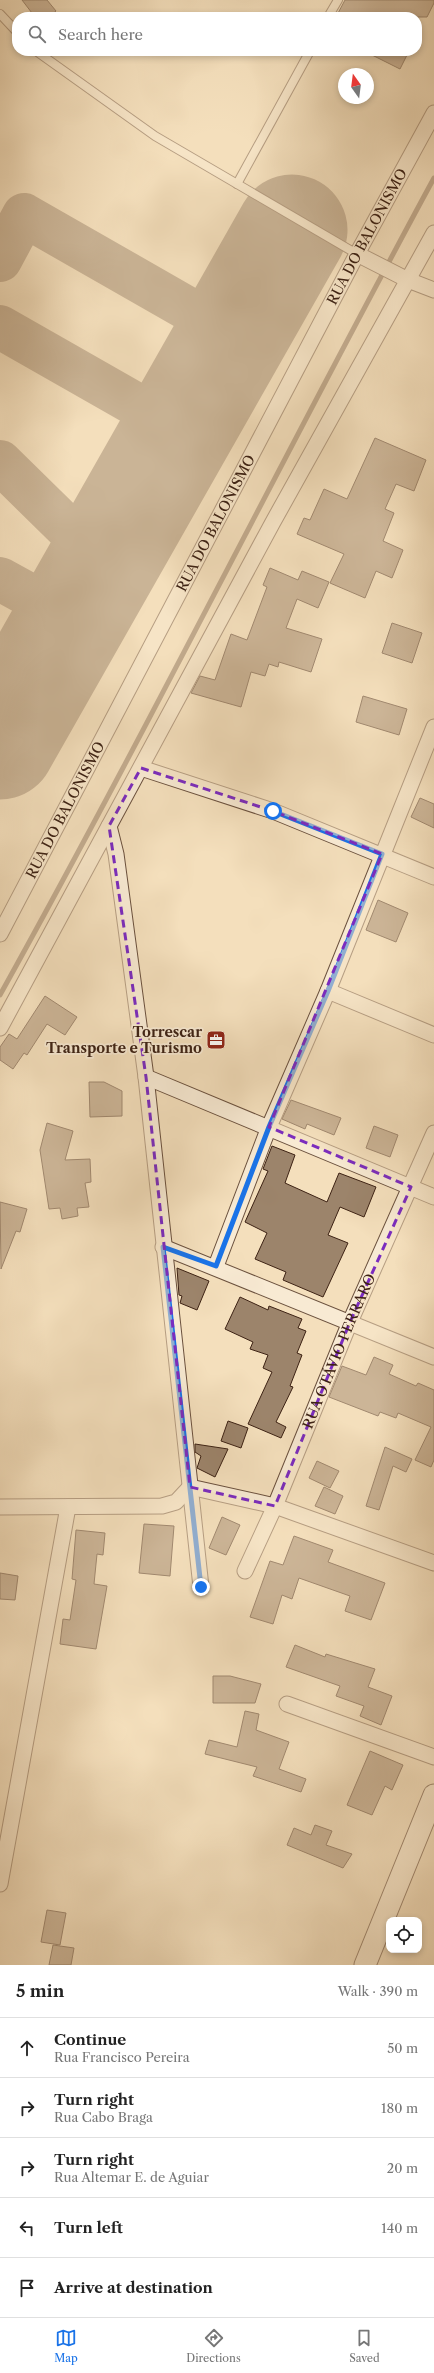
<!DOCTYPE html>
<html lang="en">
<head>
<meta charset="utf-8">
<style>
	body { margin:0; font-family:"Libre Caslon Text",serif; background:#f2f2f2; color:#222 }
	.controls { position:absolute; right:12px; bottom:12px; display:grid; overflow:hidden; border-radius:8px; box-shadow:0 2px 6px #0003 }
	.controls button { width:36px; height:36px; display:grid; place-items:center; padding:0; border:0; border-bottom:1px solid #e0e0e0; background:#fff; color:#222; font:20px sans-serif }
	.compass { position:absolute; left:338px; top:68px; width:36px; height:36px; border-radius:50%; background:#fff; box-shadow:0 2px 6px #0003; rotate:346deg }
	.stop { position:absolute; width:12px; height:12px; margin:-9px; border:3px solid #1a73e8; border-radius:50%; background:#fff }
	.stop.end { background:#1a73e8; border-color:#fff; box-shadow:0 1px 4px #0008 }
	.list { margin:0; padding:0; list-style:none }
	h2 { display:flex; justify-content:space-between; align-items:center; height:52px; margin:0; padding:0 16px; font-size:17px }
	h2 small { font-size:13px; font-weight:400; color:#767676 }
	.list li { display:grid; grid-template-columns:26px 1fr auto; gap:12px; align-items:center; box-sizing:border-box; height:60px; padding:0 16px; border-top:1px solid #e0e0e0 }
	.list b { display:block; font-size:15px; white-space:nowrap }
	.list p { margin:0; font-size:13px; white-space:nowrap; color:#767676 }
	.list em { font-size:13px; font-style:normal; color:#767676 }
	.icon { flex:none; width:22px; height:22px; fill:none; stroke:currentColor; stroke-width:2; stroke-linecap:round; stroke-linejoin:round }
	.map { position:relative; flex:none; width:434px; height:1965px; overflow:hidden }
	.search { position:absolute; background:#fff; box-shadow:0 2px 6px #0003; left:12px; right:12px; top:12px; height:44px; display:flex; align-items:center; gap:10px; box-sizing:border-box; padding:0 14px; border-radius:16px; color:#767676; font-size:15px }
	.sheet { height:352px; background:#fff }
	nav { display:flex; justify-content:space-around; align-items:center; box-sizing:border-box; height:56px; border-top:1px solid #e0e0e0; background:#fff; font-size:11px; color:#767676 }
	nav a { display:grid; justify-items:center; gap:2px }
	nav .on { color:#1a73e8 }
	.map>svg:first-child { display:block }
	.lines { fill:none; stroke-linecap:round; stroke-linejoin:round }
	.stream { stroke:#866d57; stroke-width:5 }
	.taxiway { stroke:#988068; stroke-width:44 }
	.runway { stroke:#988068; stroke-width:111 }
	.building { fill:#9c846b; stroke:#3d2214 }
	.lane-casing { stroke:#6b513e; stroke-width:10 }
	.street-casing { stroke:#6b513e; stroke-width:17 }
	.secondary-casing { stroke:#3d2214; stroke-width:23 }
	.lane { stroke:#f8ead3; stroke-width:8 }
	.street { stroke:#f8ead3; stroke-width:15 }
	.secondary { stroke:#f8ead3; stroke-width:21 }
	.route { stroke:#1a73e8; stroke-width:5 }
	.marked { fill:none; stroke:#7b2cbf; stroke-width:3; stroke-dasharray:8 5; stroke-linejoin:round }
	.labels { text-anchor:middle; stroke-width:3.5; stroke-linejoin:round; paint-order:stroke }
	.street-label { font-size:14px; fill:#3d2214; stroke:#f8ead3 }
	.poi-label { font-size:14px; font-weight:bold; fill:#3d2214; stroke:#f8ead3; text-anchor:end }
</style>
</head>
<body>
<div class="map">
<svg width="434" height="1965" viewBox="0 0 434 1965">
	<rect width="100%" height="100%" fill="#f4dfbc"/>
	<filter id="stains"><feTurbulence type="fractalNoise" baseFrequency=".005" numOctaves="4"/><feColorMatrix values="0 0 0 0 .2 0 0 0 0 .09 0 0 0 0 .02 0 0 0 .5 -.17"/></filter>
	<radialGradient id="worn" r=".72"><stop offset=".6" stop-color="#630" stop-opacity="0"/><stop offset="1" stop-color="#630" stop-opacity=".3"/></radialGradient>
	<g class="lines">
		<!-- stream -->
		<path class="stream" d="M0,995C150,725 287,449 434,178"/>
		<!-- taxiway -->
		<g class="taxiway">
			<path d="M0,260L24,215L232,334"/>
			<path d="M0,327L179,429"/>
			<path d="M0,462L103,563"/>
			<path d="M0,579L71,618"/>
		</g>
		<!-- runway -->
		<path class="runway" d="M0,744L292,230"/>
	</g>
	<!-- building -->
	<g class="building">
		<path d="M22,0H47L56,11L49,17H35Z"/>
		<path d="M345,0H434V3L427,17H336Z"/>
		<path d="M364,51H409L400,69Z"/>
		<path d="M375,438L426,460L414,491L396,484L385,509L394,513L383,541L403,550L392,578L376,571L365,598L330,583L344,554L297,534L304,518L310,520L324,489L347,499Z"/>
		<path d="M270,568L298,580L302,571L329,582L318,608L297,599L286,628L322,639L311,672L279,662L278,667L269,664L265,676L251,672L241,707L191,693L200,676L215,680L231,634L247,640L267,587L263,585Z"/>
		<path d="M392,623L422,633L412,663L382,653Z"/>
		<path d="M363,696L407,709L399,735L356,722Z"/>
		<path d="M420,798L434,804V828L411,817Z"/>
		<path d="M378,900L408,913L396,942L366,930Z"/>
		<path d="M45,996L77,1017L65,1035L47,1024L27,1055L24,1053L13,1069L0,1060V1047L9,1034L17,1039Z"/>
		<path d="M89,1082H104L122,1091V1116L90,1117Z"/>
		<path d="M291,1100L341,1118L334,1135L307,1124L305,1129L282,1119Z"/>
		<path d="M47,1123L73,1131L65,1160L90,1159L91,1182L85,1183L89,1207L77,1208L78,1216L62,1219L60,1208L49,1209L40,1150Z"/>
		<path d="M374,1126L398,1135L390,1157L366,1148Z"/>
		<path d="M272,1146L295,1155L285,1183L327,1202L339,1173L376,1187L364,1217L340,1207L328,1235L348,1243L323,1297L283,1280L286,1272L255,1259L267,1233L245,1222L268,1171L263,1169Z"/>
		<path d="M0,1202L27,1209L20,1232L16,1231L1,1269Z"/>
		<path d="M177,1268L209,1281L197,1310L180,1303L182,1296L179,1295Z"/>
		<path d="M240,1297L268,1310L269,1306L302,1319L298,1328L306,1331L297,1353L302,1355L290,1386L293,1387L276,1422L286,1427L281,1438L248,1424L272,1372L263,1368L268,1355L250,1349L253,1342L225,1329Z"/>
		<path d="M374,1357L393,1365L389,1374L416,1386L418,1383L434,1390V1460L431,1467L415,1460L431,1427L398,1413L396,1418L380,1412L378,1416L329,1397L342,1366L366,1375Z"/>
		<path d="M228,1421L248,1428L241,1448L221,1441Z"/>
		<path d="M195,1444L228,1449L215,1477L197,1468L201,1456L195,1452Z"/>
		<path d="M385,1447L412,1459L406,1472L393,1466L379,1510L366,1506Z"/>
		<path d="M317,1461L339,1471L330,1488L309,1478Z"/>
		<path d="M324,1487L343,1496L335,1514L315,1506Z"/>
		<path d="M222,1517L240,1525L226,1555L209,1548Z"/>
		<path d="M144,1524L174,1526L170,1576L139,1573Z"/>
		<path d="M76,1530L105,1533L103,1555L97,1554L94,1584L107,1586L96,1649L60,1644L63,1619L70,1620L76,1580L72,1579Z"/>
		<path d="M294,1536L333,1550L328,1562L385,1583L371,1620L345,1611L350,1596L299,1578L292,1599L282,1595L273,1624L250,1617L270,1561L283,1565Z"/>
		<path d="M0,1573L18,1576L15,1600L0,1599Z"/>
		<path d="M295,1645L325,1657L326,1654L375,1669L368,1687L392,1696L381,1725L360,1716L364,1706L336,1696L340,1686L286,1667Z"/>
		<path d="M213,1676H230L261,1684L255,1703H213Z"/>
		<path d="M245,1711L259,1714L256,1730L289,1742L279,1769L306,1779L301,1792L253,1776L257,1767L205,1754L209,1740L237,1747Z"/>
		<path d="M370,1751L403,1765L392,1790L385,1786L372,1815L347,1805Z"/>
		<path d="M315,1825L332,1831L326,1845L352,1854L343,1868L287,1845L294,1828L311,1835Z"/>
		<path d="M47,1910L66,1913L60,1945L41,1942Z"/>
		<path d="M53,1945L74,1948L71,1965H49Z"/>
	</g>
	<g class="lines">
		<!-- lane casing -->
		<g class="lane-casing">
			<g id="lane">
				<path d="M0,14L17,32"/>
				<path d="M328,17L338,0"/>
				<path d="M36,51L155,136L357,254"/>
				<path d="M237,184L310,51"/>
			</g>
		</g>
		<!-- street casing -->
		<g class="street-casing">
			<g id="street">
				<path d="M357,254L408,280L434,290"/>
				<path d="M141,768L273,811L434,877"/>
				<path d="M109,826L116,854L146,1077L201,1587"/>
				<path id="s1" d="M0,934L357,254L434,113"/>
				<path d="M328,991L434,1035"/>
				<path d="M0,1028L273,522L434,233"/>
				<path d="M146,1077L434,1197"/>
				<path d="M163,1247L434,1357"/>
				<path d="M216,1266L269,1127L328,991L434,727"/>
				<path d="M190,1487L275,1506L434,1563"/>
				<path d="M0,1507L162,1506L176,1502L190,1487"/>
				<path id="s2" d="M245,1571L275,1506L350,1322L434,1133"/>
				<path d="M287,1704L434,1757"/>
				<path d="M0,1884L68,1507"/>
			</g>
		</g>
		<!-- secondary casing -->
		<g class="secondary-casing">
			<path id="secondary" d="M365,1965L434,1795"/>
		</g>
		<!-- lane -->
		<use href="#lane" class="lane"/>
		<!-- street -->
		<use href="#street" class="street"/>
		<!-- secondary -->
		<use href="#secondary" class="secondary"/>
	</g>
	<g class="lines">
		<!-- route -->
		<path class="route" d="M201,1587L163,1247L216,1266L269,1127L328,991L382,854L273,811"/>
	</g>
	<!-- marked area -->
	<path d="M0 0H434V1965H0ZM141,768L273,811L382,854L269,1127L411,1187L350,1322L275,1506L190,1487L146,1077L109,826Z" fill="#f4dfbc" fill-opacity=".55" fill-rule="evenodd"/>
	<path class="marked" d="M141,768L273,811L382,854L269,1127L411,1187L350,1322L275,1506L190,1487L146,1077L109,826Z"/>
	<!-- icons -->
	<defs>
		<g id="office-square" transform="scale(1)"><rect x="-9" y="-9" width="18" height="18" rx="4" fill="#8f2418" stroke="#f8ead3"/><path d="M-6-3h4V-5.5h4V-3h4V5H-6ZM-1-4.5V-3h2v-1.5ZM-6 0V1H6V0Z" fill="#fff"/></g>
	</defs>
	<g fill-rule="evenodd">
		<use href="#office-square" x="216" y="1040"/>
	</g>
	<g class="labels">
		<!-- street labels -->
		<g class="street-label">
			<text dy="5" stroke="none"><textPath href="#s1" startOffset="788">RUA DO BALONISMO</textPath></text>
			<text dy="5" stroke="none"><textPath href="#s1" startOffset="464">RUA DO BALONISMO</textPath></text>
			<text dy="5" stroke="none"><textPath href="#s1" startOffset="140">RUA DO BALONISMO</textPath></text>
			<text dy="5" stroke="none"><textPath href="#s2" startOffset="239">RUA OTÁVIO PERRARO</textPath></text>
		</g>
		<!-- poi labels -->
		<g class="poi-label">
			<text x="202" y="1037">Torrescar<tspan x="202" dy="16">Transporte e Turismo</tspan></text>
		</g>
	</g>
	<rect width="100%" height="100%" filter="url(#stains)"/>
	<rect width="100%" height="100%" fill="url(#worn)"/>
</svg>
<div class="controls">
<button><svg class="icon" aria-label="locate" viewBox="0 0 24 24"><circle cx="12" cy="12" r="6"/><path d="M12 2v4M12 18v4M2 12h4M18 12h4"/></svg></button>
</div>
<svg class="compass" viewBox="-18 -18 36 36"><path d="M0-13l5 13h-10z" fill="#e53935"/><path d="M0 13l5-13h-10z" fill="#767676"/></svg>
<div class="stop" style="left:273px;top:811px"></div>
<div class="stop end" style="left:201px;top:1587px"></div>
<div class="search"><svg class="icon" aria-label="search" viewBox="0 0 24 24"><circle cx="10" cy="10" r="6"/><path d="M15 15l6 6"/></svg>Search here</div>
</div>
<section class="sheet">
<h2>5 min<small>Walk · 390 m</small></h2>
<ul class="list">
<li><svg class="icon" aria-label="ahead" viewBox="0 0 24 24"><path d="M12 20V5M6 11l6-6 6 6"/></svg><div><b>Continue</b><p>Rua Francisco Pereira</p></div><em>50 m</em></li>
<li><svg class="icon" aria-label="right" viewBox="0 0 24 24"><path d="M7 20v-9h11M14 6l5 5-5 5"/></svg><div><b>Turn right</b><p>Rua Cabo Braga</p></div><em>180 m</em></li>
<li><svg class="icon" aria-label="right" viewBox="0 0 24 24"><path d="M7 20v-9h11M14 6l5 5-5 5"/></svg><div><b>Turn right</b><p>Rua Altemar E. de Aguiar</p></div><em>20 m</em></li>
<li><svg class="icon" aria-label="left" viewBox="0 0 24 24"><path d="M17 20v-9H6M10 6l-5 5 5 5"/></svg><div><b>Turn left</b></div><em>140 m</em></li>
<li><svg class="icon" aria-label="arrive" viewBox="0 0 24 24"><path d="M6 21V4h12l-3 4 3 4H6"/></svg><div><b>Arrive at destination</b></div></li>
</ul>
</section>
<nav>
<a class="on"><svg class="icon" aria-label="map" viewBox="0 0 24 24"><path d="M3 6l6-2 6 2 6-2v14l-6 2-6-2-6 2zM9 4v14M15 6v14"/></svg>Map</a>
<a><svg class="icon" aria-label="directions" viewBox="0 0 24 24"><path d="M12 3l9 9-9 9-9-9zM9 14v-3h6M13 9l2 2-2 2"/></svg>Directions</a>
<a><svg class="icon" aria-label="saved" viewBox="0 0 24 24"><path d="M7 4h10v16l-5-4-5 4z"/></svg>Saved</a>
</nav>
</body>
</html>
